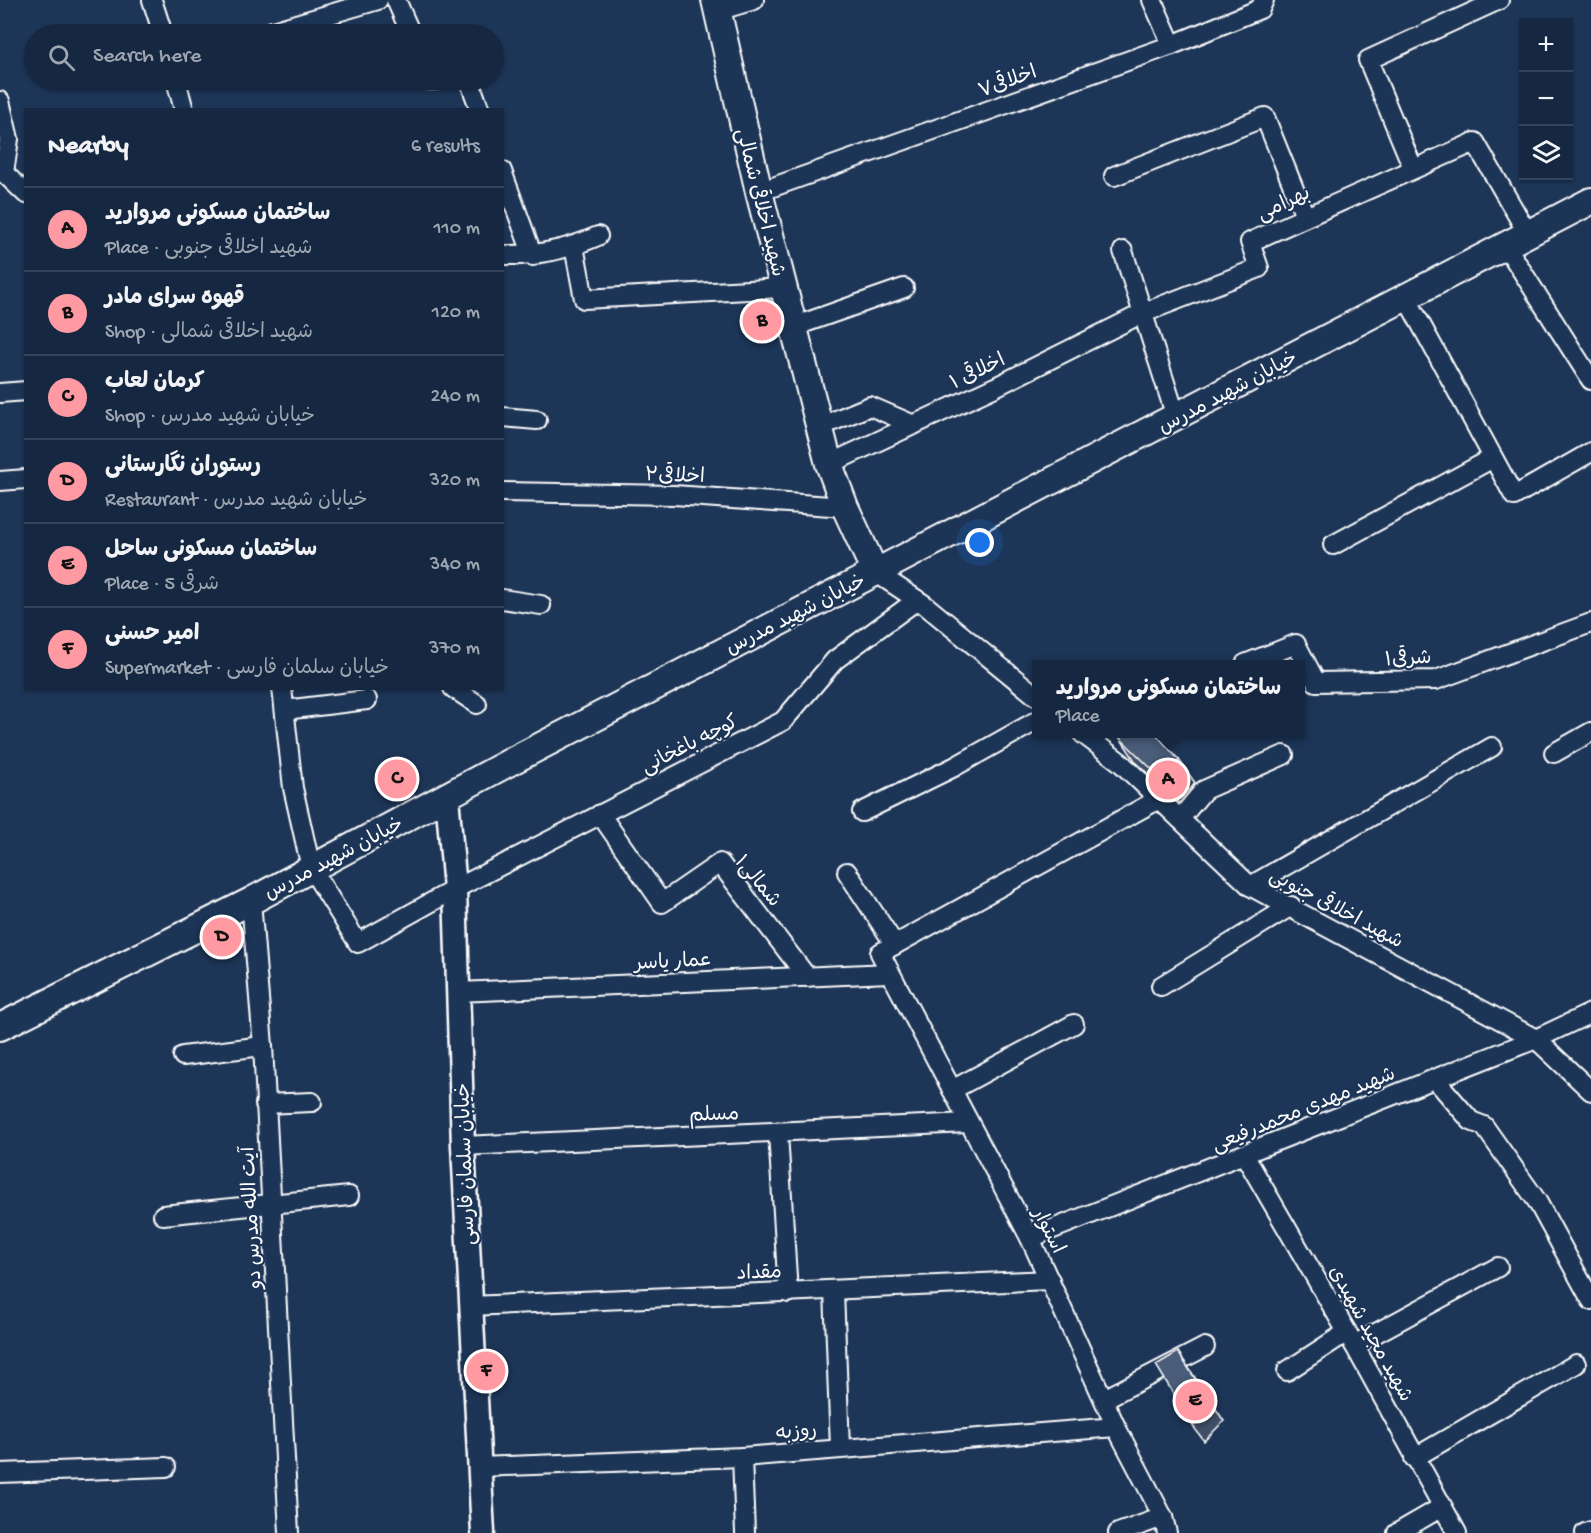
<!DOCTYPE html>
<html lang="en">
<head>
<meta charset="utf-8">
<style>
	body { margin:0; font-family:"Gochi Hand","Playpen Sans Arabic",sans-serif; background:#23344c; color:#f1f3f6 }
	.controls { position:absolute; right:18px; top:18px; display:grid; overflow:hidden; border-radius:0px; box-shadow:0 2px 4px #0004 }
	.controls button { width:54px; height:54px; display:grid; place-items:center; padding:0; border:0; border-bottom:2px solid #35445a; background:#162841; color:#f1f3f6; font:30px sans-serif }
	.you { position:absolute; left:980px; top:543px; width:21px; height:21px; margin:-15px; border:4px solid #fff; border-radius:50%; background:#1a73e8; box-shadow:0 0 0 9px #1a73e833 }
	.badge { display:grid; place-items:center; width:39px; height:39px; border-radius:50%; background:#ff9aa2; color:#111; font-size:20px; font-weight:700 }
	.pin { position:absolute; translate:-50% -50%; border:3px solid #fff; box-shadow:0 2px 6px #0006 }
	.popup { position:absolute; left:1032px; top:660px; width:273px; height:78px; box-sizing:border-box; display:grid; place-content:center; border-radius:0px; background:#162841; filter:drop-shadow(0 2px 4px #0005); font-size:20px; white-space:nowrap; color:#9ea6b1 }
	.popup b { font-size:22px; color:#f1f3f6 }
	.popup::after { content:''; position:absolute; left:50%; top:100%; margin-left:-12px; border:12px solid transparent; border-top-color:#162841 }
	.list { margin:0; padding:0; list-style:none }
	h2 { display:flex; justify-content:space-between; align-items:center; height:78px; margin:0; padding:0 24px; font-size:26px }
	h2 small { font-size:20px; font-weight:400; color:#9ea6b1 }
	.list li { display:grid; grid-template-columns:39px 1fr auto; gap:18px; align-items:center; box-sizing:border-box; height:84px; padding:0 24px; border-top:2px solid #35445a }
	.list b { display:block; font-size:22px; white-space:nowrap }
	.list p { margin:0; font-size:20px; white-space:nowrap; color:#9ea6b1 }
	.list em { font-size:20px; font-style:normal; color:#9ea6b1 }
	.icon { flex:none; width:33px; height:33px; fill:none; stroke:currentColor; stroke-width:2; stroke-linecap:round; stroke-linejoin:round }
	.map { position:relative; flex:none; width:1591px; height:1533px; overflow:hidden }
	.search { position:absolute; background:#162841; box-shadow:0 2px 4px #0004; left:24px; top:24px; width:480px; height:66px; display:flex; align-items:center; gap:15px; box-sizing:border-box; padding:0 21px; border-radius:33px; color:#9ea6b1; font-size:22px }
	.panel { position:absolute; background:#162841; box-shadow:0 2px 4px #0004; left:24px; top:108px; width:480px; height:582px; border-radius:0px }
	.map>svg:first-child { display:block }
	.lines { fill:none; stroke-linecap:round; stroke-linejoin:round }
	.minor-casing { stroke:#fff; stroke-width:22 }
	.tertiary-casing { stroke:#fff; stroke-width:27 }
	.secondary-casing { stroke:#fff; stroke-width:30 }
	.minor { stroke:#1d3557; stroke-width:18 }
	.tertiary { stroke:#1d3557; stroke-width:22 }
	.secondary { stroke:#1d3557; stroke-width:26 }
	.wall { fill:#405068; stroke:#fff; stroke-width:1.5 }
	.shaded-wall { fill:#344155; stroke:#fff; stroke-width:1.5 }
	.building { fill:#4a5d79; stroke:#fff; stroke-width:1.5 }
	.labels { text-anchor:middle; stroke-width:4.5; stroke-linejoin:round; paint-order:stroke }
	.street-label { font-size:20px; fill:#fff; stroke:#1d3557 }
</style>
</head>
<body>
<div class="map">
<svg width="1591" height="1533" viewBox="0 0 1591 1533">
	<rect width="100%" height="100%" fill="#1d3557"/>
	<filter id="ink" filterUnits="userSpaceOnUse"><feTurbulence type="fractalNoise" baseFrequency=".0167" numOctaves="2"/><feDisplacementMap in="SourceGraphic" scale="12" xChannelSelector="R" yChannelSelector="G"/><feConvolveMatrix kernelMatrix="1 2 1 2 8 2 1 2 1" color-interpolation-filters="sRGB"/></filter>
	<g filter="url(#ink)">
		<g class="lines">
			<!-- minor casing -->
			<g class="minor-casing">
				<g id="minor">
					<path d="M152,0L163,34"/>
					<path d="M396,0L411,34"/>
					<path d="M1152,0L1172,45"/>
					<path d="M717,11L754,0"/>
					<path d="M262,34L378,0"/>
					<path d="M176,80L184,110"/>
					<path d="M430,80H435"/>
					<path d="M469,80L480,110"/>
					<path d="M0,101L9,139L4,173"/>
					<path d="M1413,168L1368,60L1499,0"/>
					<path d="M502,171L533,256"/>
					<path d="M0,172L4,173L26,194"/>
					<path d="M1114,176L1265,117L1305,216"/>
					<path d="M759,192L1172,45L1260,9L1264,0"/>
					<path d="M574,246L584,299L783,288"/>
					<path d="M1506,246L1591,380"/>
					<path d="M1123,251L1176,417"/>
					<path d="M502,255C537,256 566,250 598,236"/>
					<path d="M1406,297L1514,496L1591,452"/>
					<path d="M793,327L904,288"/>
					<path d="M0,393L26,391"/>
					<path d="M502,417L537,420"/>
					<path d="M819,427L870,406L914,425"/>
					<path d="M829,464L995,387L1143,313L1259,268L1250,242L1475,142L1528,234"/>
					<path d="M0,481L26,479"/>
					<path d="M502,492L674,495L845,507"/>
					<path d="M1333,545L1493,458"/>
					<path d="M875,572L925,605L1036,696"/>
					<path d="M502,599L541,605"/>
					<path d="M1245,664L1296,644L1316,682L1436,680L1591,623"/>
					<path d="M282,688L293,788L311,868L358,943L455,889L783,721L835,660L917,600"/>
					<path d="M453,688L477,704"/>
					<path d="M285,710L367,700"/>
					<path d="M1083,734L1120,762L1250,886L1536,1039L1591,1091"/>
					<path d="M1554,753L1591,732"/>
					<path d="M1159,799L880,953L1030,1238L1116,1427L1163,1517L1167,1533"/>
					<path d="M862,812L954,767L1036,721"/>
					<path d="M600,814L662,903L720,863L807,977"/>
					<path d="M1180,819L1204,790L1284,755"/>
					<path d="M847,872L895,945"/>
					<path d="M1250,886L1492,747"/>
					<path d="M251,901L263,1046L289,1533"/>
					<path d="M1161,986L1291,906"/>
					<path d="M458,992L889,973"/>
					<path d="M183,1056L263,1046"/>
					<path d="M1435,1079L1471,1121L1484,1126L1537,1201L1591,1300"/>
					<path d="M952,1090L1074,1024"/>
					<path d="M265,1104L312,1102"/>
					<path d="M778,1133L788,1293"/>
					<path d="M463,1146L968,1123"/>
					<path d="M1245,1156L1347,1332L1457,1533"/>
					<path d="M163,1215L349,1196"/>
					<path d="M1030,1238L1536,1039L1591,1013"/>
					<path d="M834,1291L840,1448"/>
					<path d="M470,1306L1050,1280"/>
					<path d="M1354,1345L1498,1267"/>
					<path d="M1287,1371L1347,1332"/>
					<path d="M1104,1399L1205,1347"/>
					<path d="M742,1457L745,1533"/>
					<path d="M1414,1458L1576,1364"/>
					<path d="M479,1467L742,1457L1116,1427"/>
					<path d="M0,1473L166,1467"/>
					<path d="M1118,1533L1163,1517"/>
					<path d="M1397,1533L1442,1507"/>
					<path d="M1585,1533L1591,1531"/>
				</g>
			</g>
			<!-- tertiary casing -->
			<g class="tertiary-casing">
				<path id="tertiary" d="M447,796L455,889L463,1146L483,1533"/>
			</g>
			<!-- secondary casing -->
			<g class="secondary-casing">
				<g id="secondary">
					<path d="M715,0L759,192L829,464L845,507L875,572"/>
					<path d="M0,1027L251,901L510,762L1591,201"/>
				</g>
			</g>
			<!-- minor -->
			<use href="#minor" class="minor"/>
			<!-- tertiary -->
			<use href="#tertiary" class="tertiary"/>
			<!-- secondary -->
			<use href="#secondary" class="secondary"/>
		</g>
		<!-- wall -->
		<g class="wall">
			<path d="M1120,738L1179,760L1195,783L1179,803L1136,762Z"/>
			<path d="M1178,1352L1224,1421L1204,1441L1193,1426Z"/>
		</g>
		<!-- shaded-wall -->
		<path class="shaded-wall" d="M1179,760L1195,783L1179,803L1163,780Z"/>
		<!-- building -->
		<g class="building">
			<path d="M1124,734H1156L1179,760L1163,780L1120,738Z"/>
			<path d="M1178,1352L1213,1406L1193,1426L1156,1365Z"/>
		</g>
	</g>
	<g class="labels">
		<!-- street labels -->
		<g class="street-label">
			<text transform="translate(1007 80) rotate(-20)" y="7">اخلاقی۷</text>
			<text transform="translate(762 202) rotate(76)" y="7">شهید اخلاقی شمالی</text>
			<text transform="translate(1283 202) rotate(-25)" y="7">بهرامی</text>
			<text transform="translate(977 370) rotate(-26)" y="7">اخلاقی ۱</text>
			<text transform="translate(1227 391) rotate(-28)" y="7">خیابان شهید مدرس</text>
			<text transform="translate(675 474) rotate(2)" y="7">اخلاقی۲</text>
			<text transform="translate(795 613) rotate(-27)" y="7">خیابان شهید مدرس</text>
			<text transform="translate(1408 657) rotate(-3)" y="7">شرقی۱</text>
			<text transform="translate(689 743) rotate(-27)" y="7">کوچه باغخانی</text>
			<text transform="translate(333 857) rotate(-28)" y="7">خیابان شهید مدرس</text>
			<text transform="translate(759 880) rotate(50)" y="7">شمالی۱</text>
			<text transform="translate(1337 907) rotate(28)" y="7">شهید اخلاقی جنوبی</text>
			<text transform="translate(673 960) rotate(-3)" y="7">عمار یاسر</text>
			<text transform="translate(1303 1108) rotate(-22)" y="7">شهید مهدی محمدرفیعی</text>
			<text transform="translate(714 1113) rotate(-2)" y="7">مسلم</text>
			<text transform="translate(464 1164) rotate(-92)" y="7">خیابان سلمان فارسی</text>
			<text transform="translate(250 1218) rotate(-93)" y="7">آیت الله مدرس دو</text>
			<text transform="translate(1050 1230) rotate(63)" y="7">استوار</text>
			<text transform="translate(759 1271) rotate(-2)" y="7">مقداد</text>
			<text transform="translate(1372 1333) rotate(61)" y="7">شهید مجید شهیدی</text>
			<text transform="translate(796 1430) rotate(-5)" y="7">روزبه</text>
		</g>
	</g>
</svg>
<div class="controls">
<button>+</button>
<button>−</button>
<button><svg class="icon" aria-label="layers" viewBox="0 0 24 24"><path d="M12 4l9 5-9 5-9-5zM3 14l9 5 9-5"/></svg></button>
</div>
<div class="you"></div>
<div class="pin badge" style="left:1168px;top:780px">A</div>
<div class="popup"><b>ساختمان مسکونی مروارید</b>Place</div>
<div class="pin badge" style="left:762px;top:321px">B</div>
<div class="pin badge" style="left:397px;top:779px">C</div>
<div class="pin badge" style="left:222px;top:937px">D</div>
<div class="pin badge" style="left:1195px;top:1401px">E</div>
<div class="pin badge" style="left:486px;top:1371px">F</div>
<div class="search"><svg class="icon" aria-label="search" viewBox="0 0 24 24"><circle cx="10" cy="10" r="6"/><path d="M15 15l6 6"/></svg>Search here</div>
<section class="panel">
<h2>Nearby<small>6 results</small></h2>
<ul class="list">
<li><span class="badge">A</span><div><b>ساختمان مسکونی مروارید</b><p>Place · شهید اخلاقی جنوبی</p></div><em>110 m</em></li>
<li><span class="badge">B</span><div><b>قهوه سرای مادر</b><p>Shop · شهید اخلاقی شمالی</p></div><em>120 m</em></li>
<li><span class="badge">C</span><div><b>کرمان لعاب</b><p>Shop · خیابان شهید مدرس</p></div><em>240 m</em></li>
<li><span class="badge">D</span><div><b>رستوران نگارستانی</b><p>Restaurant · خیابان شهید مدرس</p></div><em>320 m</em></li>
<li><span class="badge">E</span><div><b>ساختمان مسکونی ساحل</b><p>Place · شرقی 5</p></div><em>340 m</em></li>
<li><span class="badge">F</span><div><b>امیر حسنی</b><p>Supermarket · خیابان سلمان فارسی</p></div><em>370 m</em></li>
</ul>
</section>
</div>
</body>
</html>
